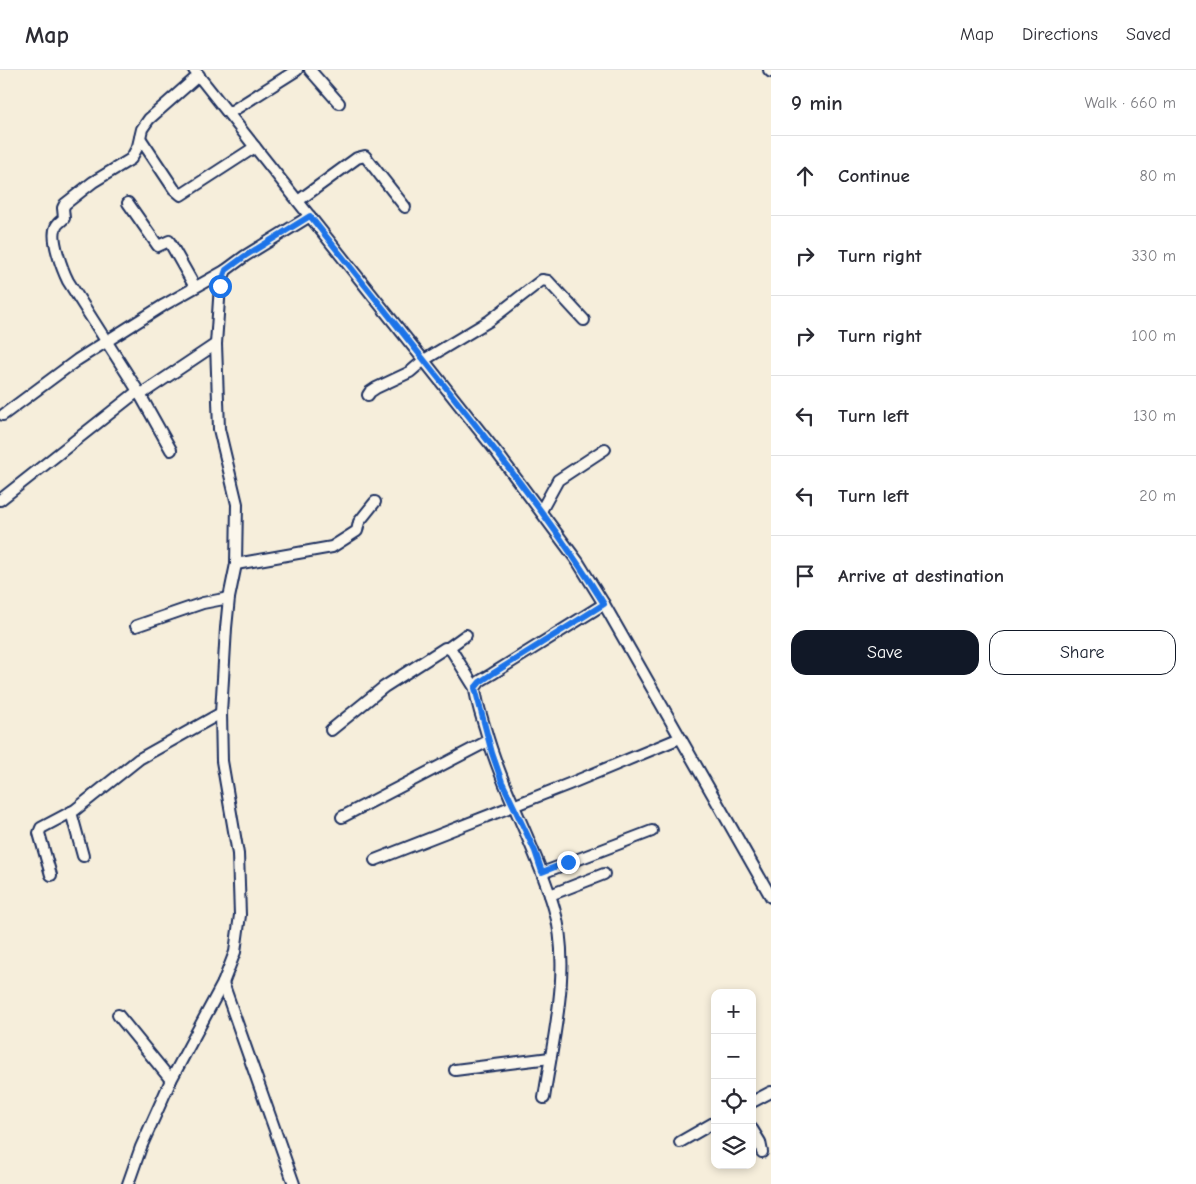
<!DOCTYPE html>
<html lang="en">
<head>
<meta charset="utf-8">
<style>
	body { margin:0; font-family:"Comic Neue",sans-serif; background:#f2f2f3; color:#2b2b33 }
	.controls { position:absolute; right:15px; bottom:15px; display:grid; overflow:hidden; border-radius:10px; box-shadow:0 2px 8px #0003 }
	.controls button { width:45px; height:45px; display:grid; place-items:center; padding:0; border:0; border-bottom:1px solid #e1e1e2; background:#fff; color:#2b2b33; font:25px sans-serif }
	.stop { position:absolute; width:15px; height:15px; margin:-11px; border:4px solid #1a73e8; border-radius:50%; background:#fff }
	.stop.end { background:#1a73e8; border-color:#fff; box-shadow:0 1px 5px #0008 }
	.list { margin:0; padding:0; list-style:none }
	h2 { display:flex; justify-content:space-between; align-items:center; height:65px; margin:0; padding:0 20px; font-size:21px }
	h2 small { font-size:16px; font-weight:400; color:#7c7c81 }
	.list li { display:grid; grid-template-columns:32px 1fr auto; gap:15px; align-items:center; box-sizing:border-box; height:80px; padding:0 20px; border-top:1px solid #e1e1e2 }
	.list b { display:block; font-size:19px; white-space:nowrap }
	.list em { font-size:16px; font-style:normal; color:#7c7c81 }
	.actions { display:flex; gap:10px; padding:15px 20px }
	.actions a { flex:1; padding:11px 0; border:1px solid #111827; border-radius:15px; text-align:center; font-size:18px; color:#111827 }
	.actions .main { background:#111827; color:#fff }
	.icon { flex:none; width:28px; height:28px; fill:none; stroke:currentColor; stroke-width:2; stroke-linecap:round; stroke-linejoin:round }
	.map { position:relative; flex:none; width:771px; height:1114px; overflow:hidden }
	header { display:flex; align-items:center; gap:30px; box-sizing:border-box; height:70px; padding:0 25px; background:#fff; border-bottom:1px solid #e1e1e2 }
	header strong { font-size:24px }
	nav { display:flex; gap:28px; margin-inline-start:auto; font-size:18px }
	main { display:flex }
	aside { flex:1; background:#fff }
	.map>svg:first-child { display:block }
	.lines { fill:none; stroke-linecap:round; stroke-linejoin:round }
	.street-casing { stroke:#1b2f5e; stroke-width:14 }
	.street { stroke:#fbf7ec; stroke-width:10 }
	.route { stroke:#1a73e8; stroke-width:6 }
</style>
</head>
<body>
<header>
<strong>Map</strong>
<nav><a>Map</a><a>Directions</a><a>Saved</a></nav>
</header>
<main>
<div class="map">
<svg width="771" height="1114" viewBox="0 0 771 1114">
	<rect width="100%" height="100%" fill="#f6eedb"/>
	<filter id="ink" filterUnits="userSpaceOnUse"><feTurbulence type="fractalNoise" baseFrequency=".02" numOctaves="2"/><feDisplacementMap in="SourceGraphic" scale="10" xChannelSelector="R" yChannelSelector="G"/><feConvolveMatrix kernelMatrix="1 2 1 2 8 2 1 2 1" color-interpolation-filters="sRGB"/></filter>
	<g filter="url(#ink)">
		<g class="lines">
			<!-- street casing -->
			<g class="street-casing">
				<g id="street">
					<path d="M194,0L498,384L578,492L604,534L771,827"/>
					<path d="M310,0L339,33"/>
					<path d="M769,0L771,2"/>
					<path d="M229,43L297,0"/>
					<path d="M140,68L174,119L181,125L255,77"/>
					<path d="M298,131L357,88L365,86L405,137"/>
					<path d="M128,133L158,176L169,171L195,217"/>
					<path d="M140,325L216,274"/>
					<path d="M368,325L370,322L376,318L410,302L424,290L489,251L542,210L548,211L584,250"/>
					<path d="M3,345L77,290L164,235L226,200"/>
					<path d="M171,380L138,321L68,211C63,201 50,168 56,157C57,153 62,151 64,148L63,138L65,134L93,112L131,89L138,76L142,59L149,49L199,5"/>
					<path d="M0,430L138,321"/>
					<path d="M541,441L558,410L605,379"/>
					<path d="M236,494L332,477L357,461L359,452L375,432"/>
					<path d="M136,556L203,533L229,528"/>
					<path d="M448,578L466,565"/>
					<path d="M331,660L384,617L445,578H448L452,581L475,618"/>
					<path d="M71,742L83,786"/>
					<path d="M342,747L488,671"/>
					<path d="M375,790L569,714L680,668"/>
					<path d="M542,803L652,761"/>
					<path d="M51,805L39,763L41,758L75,740L139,689L221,643"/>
					<path d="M550,825L604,804"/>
					<path d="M223,913L294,1114"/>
					<path d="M118,945L171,1010"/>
					<path d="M455,1000L550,988"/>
					<path d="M544,1028C553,968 572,897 554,838C536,776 502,720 485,658C481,645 476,631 475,618L480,611L492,604L604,534"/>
					<path d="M752,1032L771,1022"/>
					<path d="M752,1059L760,1072L762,1082"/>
					<path d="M680,1072L715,1052"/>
					<path d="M128,1114L141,1077L171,1010L223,913L235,882L240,845L238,784L222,691L221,643L226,558L229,528L236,494L237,434L219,359L216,274L220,215L226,200L245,186L310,146"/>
				</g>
			</g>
			<!-- street -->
			<use href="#street" class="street"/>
		</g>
	</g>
	<g class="lines" filter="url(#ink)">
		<!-- route -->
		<path class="route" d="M220,216L226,200L245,186L310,146C365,215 420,284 474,353C520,412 565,471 604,534L492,604L480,612L475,618L492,683L502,712L535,781L542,802L568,792"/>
	</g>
</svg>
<div class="controls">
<button>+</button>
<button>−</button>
<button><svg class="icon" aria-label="locate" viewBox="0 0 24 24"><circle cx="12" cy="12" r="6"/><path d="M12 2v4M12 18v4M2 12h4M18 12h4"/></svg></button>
<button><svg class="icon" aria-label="layers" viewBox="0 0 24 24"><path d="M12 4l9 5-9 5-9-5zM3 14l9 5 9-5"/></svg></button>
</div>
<div class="stop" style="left:220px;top:216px"></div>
<div class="stop end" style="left:568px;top:792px"></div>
</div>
<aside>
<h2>9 min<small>Walk · 660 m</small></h2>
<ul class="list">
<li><svg class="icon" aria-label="ahead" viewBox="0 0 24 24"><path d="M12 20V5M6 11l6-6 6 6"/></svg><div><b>Continue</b></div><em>80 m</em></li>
<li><svg class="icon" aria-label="right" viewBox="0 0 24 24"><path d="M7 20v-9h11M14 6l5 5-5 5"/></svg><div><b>Turn right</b></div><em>330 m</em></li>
<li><svg class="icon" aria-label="right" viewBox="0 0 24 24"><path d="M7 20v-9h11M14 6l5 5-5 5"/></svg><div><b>Turn right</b></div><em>100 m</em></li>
<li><svg class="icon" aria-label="left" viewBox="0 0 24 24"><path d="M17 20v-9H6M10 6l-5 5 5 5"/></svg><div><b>Turn left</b></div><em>130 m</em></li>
<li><svg class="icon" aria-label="left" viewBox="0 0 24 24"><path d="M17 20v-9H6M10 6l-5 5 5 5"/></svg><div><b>Turn left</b></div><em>20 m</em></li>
<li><svg class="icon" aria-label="arrive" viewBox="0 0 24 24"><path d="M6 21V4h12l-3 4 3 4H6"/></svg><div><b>Arrive at destination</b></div></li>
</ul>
<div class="actions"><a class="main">Save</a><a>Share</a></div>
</aside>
</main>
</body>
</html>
